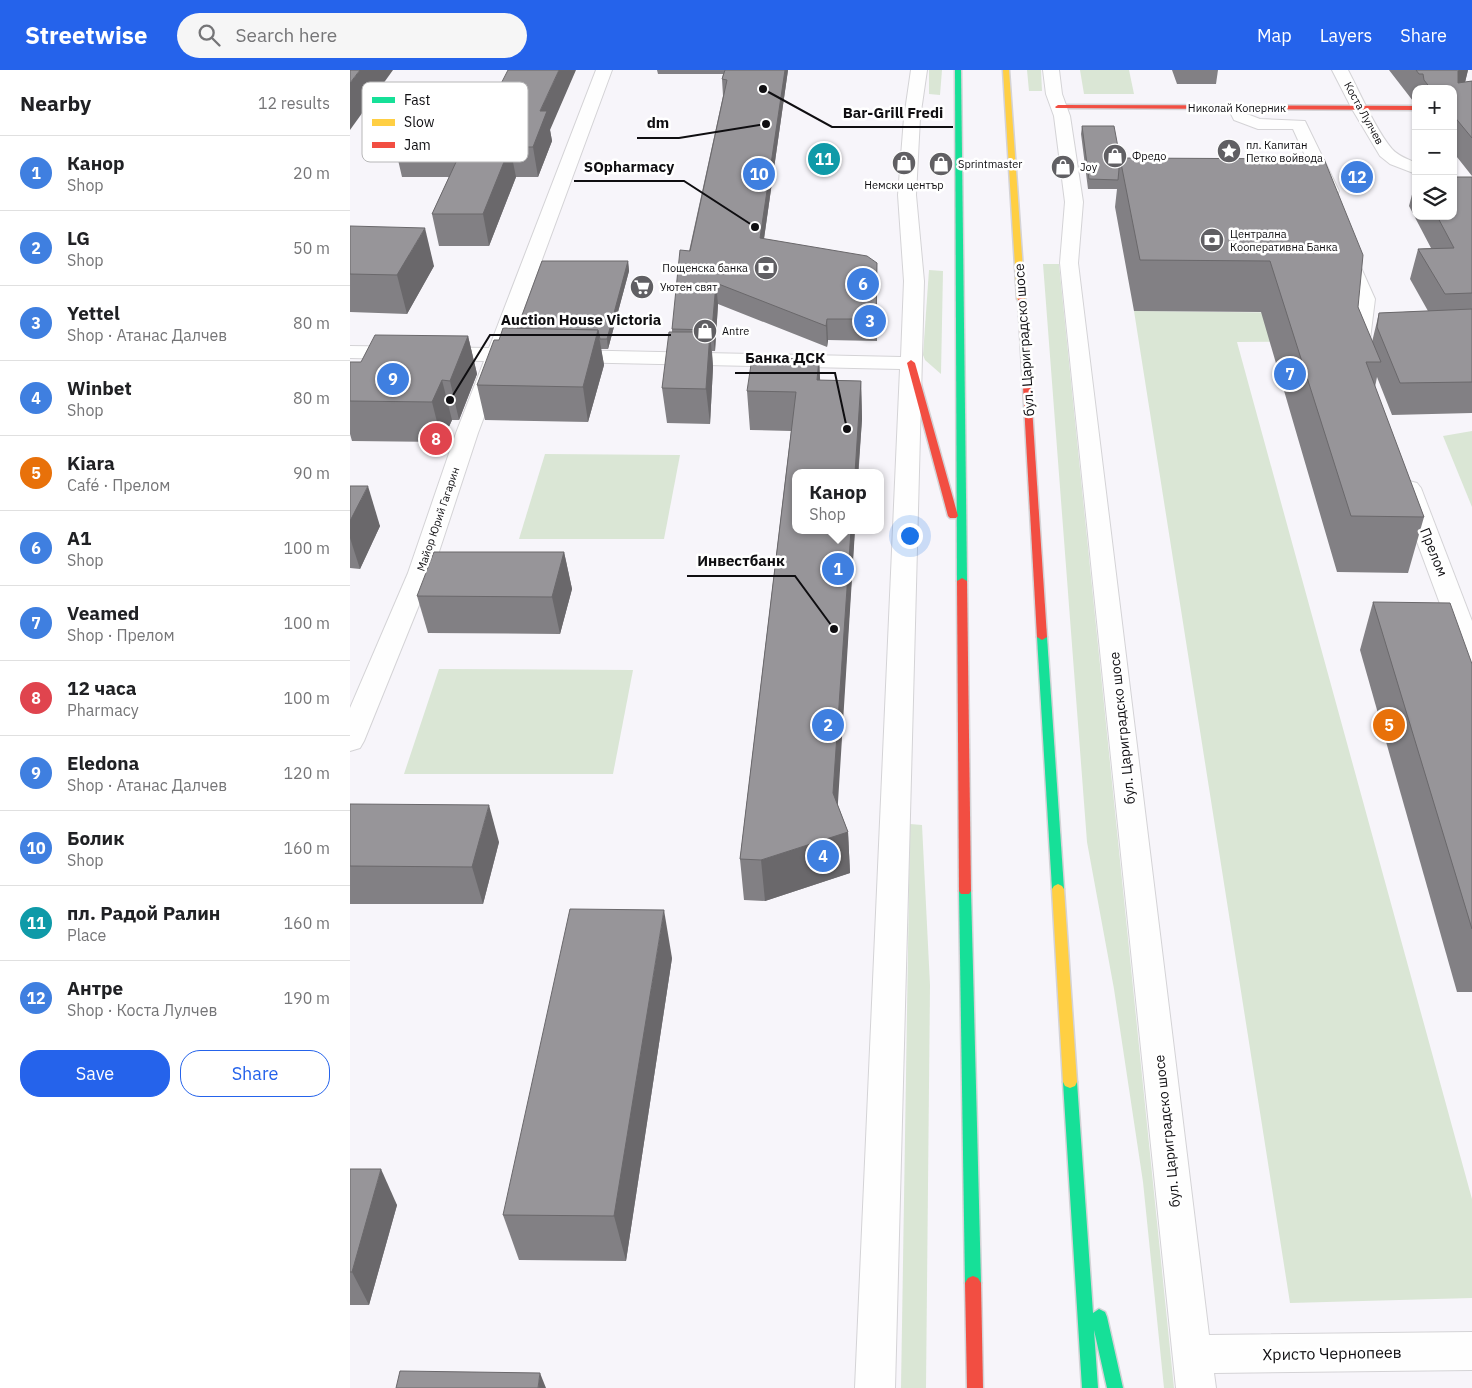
<!DOCTYPE html>
<html lang="en">
<head>
<meta charset="utf-8">
<style>
	body { margin:0; font-family:"IBM Plex Sans",sans-serif; background:#f6f6f6; color:#202124 }
	.controls { position:absolute; right:15px; top:15px; display:grid; overflow:hidden; border-radius:10px; box-shadow:0 1px 4px #0004 }
	.controls button { width:45px; height:45px; display:grid; place-items:center; padding:0; border:0; border-bottom:1px solid #e0e0e0; background:#fff; color:#202124; font:25px sans-serif }
	.you { position:absolute; left:559px; top:465px; width:18px; height:18px; margin:-12px; border:4px solid #fff; border-radius:50%; background:#1a73e8; box-shadow:0 0 0 8px #1a73e833 }
	.badge { display:grid; place-items:center; width:32px; height:32px; border-radius:50%; background:#2563eb; color:#fff; font-size:16px; font-weight:700 }
	.pin { position:absolute; translate:-50% -50%; border:2px solid #fff; box-shadow:0 1px 5px #0006 }
	.popup { position:absolute; left:442px; top:399px; width:92px; height:65px; box-sizing:border-box; display:grid; place-content:center; border-radius:10px; background:#fff; filter:drop-shadow(0 1px 4px #0005); font-size:16px; white-space:nowrap; color:#757577 }
	.popup b { font-size:19px; color:#202124 }
	.popup::after { content:''; position:absolute; left:50%; top:100%; margin-left:-10px; border:10px solid transparent; border-top-color:#fff }
	.list { margin:0; padding:0; list-style:none }
	h2 { display:flex; justify-content:space-between; align-items:center; height:65px; margin:0; padding:0 20px; font-size:21px }
	h2 small { font-size:16px; font-weight:400; color:#757577 }
	.list li { display:grid; grid-template-columns:32px 1fr auto; gap:15px; align-items:center; box-sizing:border-box; height:75px; padding:0 20px; border-top:1px solid #e0e0e0 }
	.list b { display:block; font-size:19px; white-space:nowrap }
	.list p { margin:0; font-size:16px; white-space:nowrap; color:#757577 }
	.list em { font-size:16px; font-style:normal; color:#757577 }
	.actions { display:flex; gap:10px; padding:15px 20px }
	.actions a { flex:1; padding:11px 0; border:1px solid #2563eb; border-radius:20px; text-align:center; font-size:18px; color:#2563eb }
	.actions .main { background:#2563eb; color:#fff }
	.icon { flex:none; width:28px; height:28px; fill:none; stroke:currentColor; stroke-width:2; stroke-linecap:round; stroke-linejoin:round }
	.map { position:relative; flex:none; width:1122px; height:1318px; overflow:hidden }
	header { display:flex; align-items:center; gap:30px; box-sizing:border-box; height:70px; padding:0 25px; background:#2563eb; color:#fff }
	header strong { font-size:24px }
	nav { display:flex; gap:28px; margin-inline-start:auto; font-size:18px }
	.search { width:350px; height:45px; background:#f6f6f6; display:flex; align-items:center; gap:12px; box-sizing:border-box; padding:0 18px; border-radius:28px; color:#757577; font-size:19px }
	main { display:flex }
	aside { flex:1; background:#fff }
	.map>svg:first-child { display:block }
	.green { fill:#dae6d5 }
	.lines { fill:none; stroke-linecap:round; stroke-linejoin:round }
	.street-casing { stroke:#d4d3d6; stroke-width:2 }
	.fast-casing { stroke:#d4d3d6; stroke-width:3 }
	.slow-casing { stroke:#d4d3d6; stroke-width:3 }
	.jam-casing { stroke:#d4d3d6; stroke-width:3 }
	.street { fill:#fefefe; fill-rule:evenodd }
	.fast { fill:#16e098; fill-rule:evenodd }
	.slow { fill:#ffcf43; fill-rule:evenodd }
	.jam { fill:#f24e42; fill-rule:evenodd }
	.wall { fill:#828084 }
	.shaded-wall { fill:#6a686b }
	.building { fill:#979599; stroke:#6a686b }
	.labels { text-anchor:middle; stroke-width:5; stroke-linejoin:round; paint-order:stroke }
	.far-street-label { font-size:11px; fill:#0f0e11; stroke:#fff }
	.far-poi-label { font-size:11px; fill:#0f0e11; stroke:#fff; text-anchor:start }
	.street-label { font-size:14px; fill:#0f0e11; stroke:#fff }
	.near-street-label { font-size:16px; fill:#0f0e11; stroke:#fff }
	.key { fill:#fff; stroke:#b7b7b8; stroke-width:1 }
	.key-label { font-size:14px; fill:#0f0e11 }
	.leader { fill:none; stroke:#0f0e11; stroke-width:2 }
	.callout-dot { fill:#0f0e11; stroke:#fff; stroke-width:2 }
	.callout-label { font-size:15px; text-anchor:middle; font-weight:bold; fill:#0f0e11; stroke:#fff; stroke-width:5; stroke-linejoin:round; paint-order:stroke }
</style>
</head>
<body>
<header>
<strong>Streetwise</strong>
<div class="search"><svg class="icon" aria-label="search" viewBox="0 0 24 24"><circle cx="10" cy="10" r="6"/><path d="M15 15l6 6"/></svg>Search here</div>
<nav><a>Map</a><a>Layers</a><a>Share</a></nav>
</header>
<main>
<aside>
<h2>Nearby<small>12 results</small></h2>
<ul class="list">
<li><span class="badge" style="background:#3f7fe0">1</span><div><b>Канор</b><p>Shop</p></div><em>20 m</em></li>
<li><span class="badge" style="background:#3f7fe0">2</span><div><b>LG</b><p>Shop</p></div><em>50 m</em></li>
<li><span class="badge" style="background:#3f7fe0">3</span><div><b>Yettel</b><p>Shop · Атанас Далчев</p></div><em>80 m</em></li>
<li><span class="badge" style="background:#3f7fe0">4</span><div><b>Winbet</b><p>Shop</p></div><em>80 m</em></li>
<li><span class="badge" style="background:#e8710a">5</span><div><b>Kiara</b><p>Café · Прелом</p></div><em>90 m</em></li>
<li><span class="badge" style="background:#3f7fe0">6</span><div><b>A1</b><p>Shop</p></div><em>100 m</em></li>
<li><span class="badge" style="background:#3f7fe0">7</span><div><b>Veamed</b><p>Shop · Прелом</p></div><em>100 m</em></li>
<li><span class="badge" style="background:#e0444e">8</span><div><b>12 часа</b><p>Pharmacy</p></div><em>100 m</em></li>
<li><span class="badge" style="background:#3f7fe0">9</span><div><b>Eledona</b><p>Shop · Атанас Далчев</p></div><em>120 m</em></li>
<li><span class="badge" style="background:#3f7fe0">10</span><div><b>Болик</b><p>Shop</p></div><em>160 m</em></li>
<li><span class="badge" style="background:#0f9aa8">11</span><div><b>пл. Радой Ралин</b><p>Place</p></div><em>160 m</em></li>
<li><span class="badge" style="background:#3f7fe0">12</span><div><b>Антре</b><p>Shop · Коста Лулчев</p></div><em>190 m</em></li>
</ul>
<div class="actions"><a class="main">Save</a><a>Share</a></div>
</aside>
<div class="map">
<svg width="1122" height="1318" viewBox="0 0 1122 1318">
	<rect width="100%" height="100%" fill="#f7f5fa"/>
	<!-- green -->
	<g class="green">
		<path d="M579,0H592L590,25L579,24Z"/>
		<path d="M677,0H691L692,21H679Z"/>
		<path d="M730,0H779L784,24H734Z"/>
		<path d="M693,194H709L824,1318H814L793,1112L764,919L737,772Z"/>
		<path d="M579,200L593,201L591,304L575,290L573,285Z"/>
		<path d="M784,241L981,243L992,271L887,272L1122,1129V1228L940,1233Z"/>
		<path d="M1122,361V437L1093,366Z"/>
		<path d="M195,384L330,385L314,469H169Z"/>
		<path d="M89,599L283,600L263,704H54Z"/>
		<path d="M560,754L572,755L580,915L576,1318H551Z"/>
	</g>
	<g class="lines">
		<!-- street casing -->
		<g class="street-casing">
			<g id="street">
				<path d="M246,0H262L159,279L172,281L175,285L172,289L155,291L128,363L82,503L14,671L10,678L0,681V638L58,503L106,363L134,291L0,288V276L139,278Z"/>
				<path d="M561,0H577L570,48L566,125L574,211L545,1318H505L550,299L215,292L208,290L205,286L208,282L215,280L551,287L554,211L548,125L554,48Z"/>
				<path d="M693,0H709L712,24L720,46L733,132L728,193L859,1265L1122,1262V1300L864,1303L866,1318H826L710,193L715,132L704,46L696,24Z"/>
				<path d="M982,0H998C1010,23 1026,60 1042,79C1048,86 1058,89 1066,93V104L1040,94L1030,86L1002,39Z"/>
				<path d="M886,33L892,35L897,44L910,49L955,51L989,121L985,128L979,129L973,128L970,124L971,121L943,59H908L884,50L878,38L880,35Z"/>
				<path d="M995,176L1002,178L1004,182L1025,229L1018,285L1015,289L1008,291L1001,289L998,285L1005,229L986,182L988,178Z"/>
				<path d="M1059,411L1067,413L1071,418L1122,551V594L1113,591L1109,585L1047,418L1051,413Z"/>
			</g>
		</g>
		<!-- fast casing -->
		<g class="fast-casing">
			<g id="fast">
				<path d="M605,0H611L617,511L612,514L607,511Z"/>
				<path d="M692,564L697,567L714,819L712,822H704L702,819L687,567Z"/>
				<path d="M615,816L619,818L621,821L631,1213L628,1218L623,1220L618,1218L615,1213L609,821L611,818Z"/>
				<path d="M720,1006L725,1008L727,1012L743,1243L749,1239L755,1242L757,1247L773,1318H757L744,1260L748,1318H732L713,1012L715,1008Z"/>
			</g>
		</g>
		<!-- slow casing -->
		<g class="slow-casing">
			<g id="slow">
				<path d="M653,0H659L675,229L671,231L667,229Z"/>
				<path d="M708,814L712,816L714,819L727,1012L725,1016L720,1018L715,1016L713,1012L702,819L704,816Z"/>
			</g>
		</g>
		<!-- jam casing -->
		<g class="jam-casing">
			<g id="jam">
				<path d="M708,35L1066,36V40L706,38L705,37Z"/>
				<path d="M668,227L675,229L697,567L692,570L687,567Z"/>
				<path d="M561,290L565,293L608,446L606,448H600L598,446L557,293Z"/>
				<path d="M612,508L617,511L621,821L619,824H611L609,821L607,511Z"/>
				<path d="M623,1206L628,1208L631,1213L633,1318H617L615,1213L618,1208Z"/>
			</g>
		</g>
		<!-- street -->
		<use href="#street" class="street"/>
		<!-- fast -->
		<use href="#fast" class="fast"/>
		<!-- slow -->
		<use href="#slow" class="slow"/>
		<!-- jam -->
		<use href="#jam" class="jam"/>
	</g>
	<!-- wall -->
	<g class="wall">
		<path d="M307,0H438L414,169L527,193V271L478,270L477,277L368,234L365,281H362L363,297L360,354L317,353L312,318L322,262V259L373,26L372,9L373,4H308Z"/>
		<path d="M822,0H868L866,14H827Z"/>
		<path d="M1039,0H1118L1115,12L1122,11V106L1103,82V19H1066V31H1063Z"/>
		<path d="M732,56L770,88L1008,237L1022,272L1029,243L1078,241L1060,209L1068,179L1081,178L1059,136L1066,109V146H1103L1122,107V343L1042,345L1027,307L1025,317L1074,447L1058,503L987,502L911,242L784,241L765,137L767,119H738L731,64Z"/>
		<path d="M200,60L202,71L188,107H166L139,176H89L82,144L99,107H52L45,77Z"/>
		<path d="M0,156L84,196L57,244L0,242Z"/>
		<path d="M278,191L279,201L258,279H251L254,295L238,352L135,350L127,315L149,270Z"/>
		<path d="M118,266L127,304L109,350H102L92,372L2,371L0,364V292H11Z"/>
		<path d="M469,289L470,310L511,311L512,349L487,733L498,762L500,803L415,831L394,830L390,789L441,361L400,360L397,321Z"/>
		<path d="M0,416L30,456L10,499L0,498Z"/>
		<path d="M214,482L222,519L210,564L78,563L67,526Z"/>
		<path d="M1023,532L1122,594V922H1107L1010,580Z"/>
		<path d="M0,734L149,772L133,834H0Z"/>
		<path d="M322,888L276,1191L169,1190L153,1145Z"/>
		<path d="M0,1099L47,1135L19,1235H0Z"/>
	</g>
	<!-- shaded-wall -->
	<g class="shaded-wall">
		<path d="M10,0H43L0,60V13Z"/>
		<path d="M209,0H226L200,60L202,71L188,107L183,77L190,41Z"/>
		<path d="M435,0H438L411,189L410,168Z"/>
		<path d="M1111,0H1118L1112,25L1103,27L1108,1Z"/>
		<path d="M160,77L166,107L139,176L133,144Z"/>
		<path d="M75,158L84,196L57,244L47,205Z"/>
		<path d="M278,191L279,201L258,279L257,269Z"/>
		<path d="M527,193V271L526,249Z"/>
		<path d="M366,213L368,234L365,281L362,260Z"/>
		<path d="M477,249L478,270L477,277L476,256Z"/>
		<path d="M248,260L254,295L238,352L233,317Z"/>
		<path d="M360,262L363,297L360,354L356,319Z"/>
		<path d="M118,266L127,304L109,350L100,311Z"/>
		<path d="M469,289L471,327L467,310Z"/>
		<path d="M92,310L102,350L92,372L82,332Z"/>
		<path d="M511,311L512,349L508,403H505Z"/>
		<path d="M18,416L30,456L10,499L0,468V451Z"/>
		<path d="M501,460H505L486,764L483,723Z"/>
		<path d="M214,482L222,519L210,564L202,527Z"/>
		<path d="M139,735L149,772L133,834L122,797Z"/>
		<path d="M498,762L500,803L415,831L411,790Z"/>
		<path d="M314,840L322,888L276,1191L264,1146Z"/>
		<path d="M31,1099L47,1135L19,1235L2,1202Z"/>
		<path d="M190,1303L196,1318H188Z"/>
	</g>
	<!-- building -->
	<g class="building">
		<path d="M0,0H10L0,13Z"/>
		<path d="M158,0H209L190,41H197L183,77H160L133,144H82L113,77H45L64,41H137Z"/>
		<path d="M375,0H435L410,168L517,186L527,193L526,249H477L476,256L366,213L362,260L322,259L330,180L340,181L377,10L372,9Z"/>
		<path d="M1066,0H1111L1108,1V13L1122,11V68L1103,45V19H1081L1074,10L1073,4H1069Z"/>
		<path d="M732,56H764L770,88L768,110L739,109Z"/>
		<path d="M770,88L974,89L1013,185L1008,237L1031,292H1016L1074,447L1001,446L920,191L790,190Z"/>
		<path d="M1103,107H1122V223L1095,224L1068,179L1104,178L1087,146H1103Z"/>
		<path d="M0,156L75,158L47,205L0,204Z"/>
		<path d="M192,191H278L257,269H250L248,260L167,259Z"/>
		<path d="M1122,239V312L1050,313L1027,257L1029,243Z"/>
		<path d="M153,258L248,260L233,317L127,315L144,270H149Z"/>
		<path d="M319,262H360L356,319L312,318Z"/>
		<path d="M25,265L118,266L100,311L92,310L82,332L0,331V292H11Z"/>
		<path d="M402,288L469,289L467,310L511,311L505,403H446V460H501L483,723L498,762L411,790L390,789L446,322L397,321Z"/>
		<path d="M0,416H18L0,451Z"/>
		<path d="M84,482H214L202,527L67,526Z"/>
		<path d="M1023,532L1100,533L1122,594V859Z"/>
		<path d="M0,734L139,735L122,797L0,796Z"/>
		<path d="M220,839L314,840L264,1146L153,1145Z"/>
		<path d="M0,1099H31L2,1202H0Z"/>
		<path d="M50,1301L190,1303L188,1318H46Z"/>
	</g>
	<!-- icons -->
	<defs>
		<g id="sight-disc" transform="scale(1.25)"><circle r="9.5" fill="#605f63" stroke="#fff"/><path d="M0-6L1.8-2.2L6-1.7L2.9 1.2L3.7 5.4L0 3.3L-3.7 5.4L-2.9 1.2L-6-1.7L-1.8-2.2Z" fill="#fff"/></g>
		<g id="shop-disc" transform="scale(1.25)"><circle r="9.5" fill="#605f63" stroke="#fff"/><path d="M-5-2.5h2.3a2.7 3.5 0 0 1 5.4 0H5L5.5 6h-11ZM-1.5-2.5h3a1.5 2.3 0 0 0-3 0Z" fill="#fff"/></g>
		<g id="bank-disc" transform="scale(1.25)"><circle r="9.5" fill="#605f63" stroke="#fff"/><path d="M-6-4H6V4H-6ZM0-2.3a2.3 2.3 0 1 0 0 4.6a2.3 2.3 0 1 0 0-4.6Z" fill="#fff"/></g>
		<g id="supermarket-disc" transform="scale(1.25)"><circle r="9.5" fill="#605f63" stroke="#fff"/><path d="M-6-5.5h2.5l.6 2H6L4.5 2H-2.5L-4.4-4H-6ZM-1.5 3.2a1.3 1.3 0 1 0 .1 0ZM3 3.2a1.3 1.3 0 1 0 .1 0Z" fill="#fff"/></g>
	</defs>
	<g fill-rule="evenodd">
		<use href="#sight-disc" x="879" y="81"/>
		<use href="#shop-disc" x="765" y="86"/>
		<use href="#shop-disc" x="554" y="93"/>
		<use href="#shop-disc" x="591" y="94"/>
		<use href="#shop-disc" x="713" y="97"/>
		<use href="#bank-disc" x="862" y="170"/>
		<use href="#bank-disc" x="416" y="198"/>
		<use href="#supermarket-disc" x="292" y="217"/>
		<use href="#shop-disc" x="355" y="261"/>
	</g>
	<g class="labels">
		<!-- far-street labels -->
		<g class="far-street-label">
			<text x="887" y="42">Николай Коперник</text>
			<text transform="translate(1014 43) rotate(61)" y="4">Коста Лулчев</text>
			<text transform="translate(88 449) rotate(-71)" y="4">Майор Юрий Гагарин</text>
		</g>
		<!-- far-poi labels -->
		<g class="far-poi-label">
			<text x="896" y="79">пл. Капитан<tspan x="896" dy="13">Петко войвода</tspan></text>
			<text x="782" y="90">Фредо</text>
			<text x="608" y="98">Sprintmaster</text>
			<text x="730" y="101">Joy</text>
			<text x="554" y="119" text-anchor="middle">Немски център</text>
			<text x="880" y="168">Централна<tspan x="880" dy="13">Кооперативна Банка</tspan></text>
			<text x="398" y="202" text-anchor="end">Пощенска банка</text>
			<text x="310" y="221">Уютен свят</text>
			<text x="372" y="265">Antre</text>
		</g>
		<!-- street labels -->
		<g class="street-label">
			<text transform="translate(674 270) rotate(-94)" y="5">бул. Цариградско шосе</text>
			<text transform="translate(1084 482) rotate(68)" y="5">Прелом</text>
			<text transform="translate(772 658) rotate(-96)" y="5">бул. Цариградско шосе</text>
			<text transform="translate(817 1061) rotate(-96)" y="5">бул. Цариградско шосе</text>
		</g>
		<!-- near-street labels -->
		<g class="near-street-label">
			<text transform="translate(982 1283) rotate(-1)" y="6">Христо Чернопеев</text>
		</g>
	</g>
	<!-- legend -->
	<rect x="12" y="12" width="166" height="80" rx="8" class="key"/>
	<rect x="22" y="27" width="23" height="6" fill="#16e098"/>
	<rect x="22" y="49" width="23" height="7" fill="#ffcf43"/>
	<rect x="22" y="72" width="23" height="6" fill="#f24e42"/>
	<g class="key-label">
		<text x="54" y="35">Fast</text>
		<text x="54" y="57">Slow</text>
		<text x="54" y="80">Jam</text>
	</g>
	<!-- callouts -->
	<path class="leader" d="M413 19L482 57H603M416 54L329 68H287M405 157L334 111H224M100 330L140 265H321M497 359L485 303H385M484 559L445 506H337"/>
	<g class="callout-dot">
		<circle cx="413" cy="19" r="5"/>
		<circle cx="416" cy="54" r="5"/>
		<circle cx="405" cy="157" r="5"/>
		<circle cx="100" cy="330" r="5"/>
		<circle cx="497" cy="359" r="5"/>
		<circle cx="484" cy="559" r="5"/>
	</g>
	<g class="callout-label">
		<text x="543" y="48">Bar-Grill Fredi</text>
		<text x="308" y="58">dm</text>
		<text x="279" y="102">SOpharmacy</text>
		<text x="231" y="255">Auction House Victoria</text>
		<text x="435" y="293">Банка ДСК</text>
		<text x="391" y="496">Инвестбанк</text>
	</g>
</svg>
<div class="controls">
<button>+</button>
<button>−</button>
<button><svg class="icon" aria-label="layers" viewBox="0 0 24 24"><path d="M12 4l9 5-9 5-9-5zM3 14l9 5 9-5"/></svg></button>
</div>
<div class="you"></div>
<div class="pin badge" style="left:488px;top:499px;background:#3f7fe0">1</div>
<div class="popup"><b>Канор</b>Shop</div>
<div class="pin badge" style="left:478px;top:655px;background:#3f7fe0">2</div>
<div class="pin badge" style="left:520px;top:251px;background:#3f7fe0">3</div>
<div class="pin badge" style="left:473px;top:786px;background:#3f7fe0">4</div>
<div class="pin badge" style="left:1039px;top:655px;background:#e8710a">5</div>
<div class="pin badge" style="left:513px;top:214px;background:#3f7fe0">6</div>
<div class="pin badge" style="left:940px;top:304px;background:#3f7fe0">7</div>
<div class="pin badge" style="left:86px;top:369px;background:#e0444e">8</div>
<div class="pin badge" style="left:43px;top:309px;background:#3f7fe0">9</div>
<div class="pin badge" style="left:409px;top:104px;background:#3f7fe0">10</div>
<div class="pin badge" style="left:474px;top:89px;background:#0f9aa8">11</div>
<div class="pin badge" style="left:1007px;top:107px;background:#3f7fe0">12</div>
</div>
</main>
</body>
</html>
